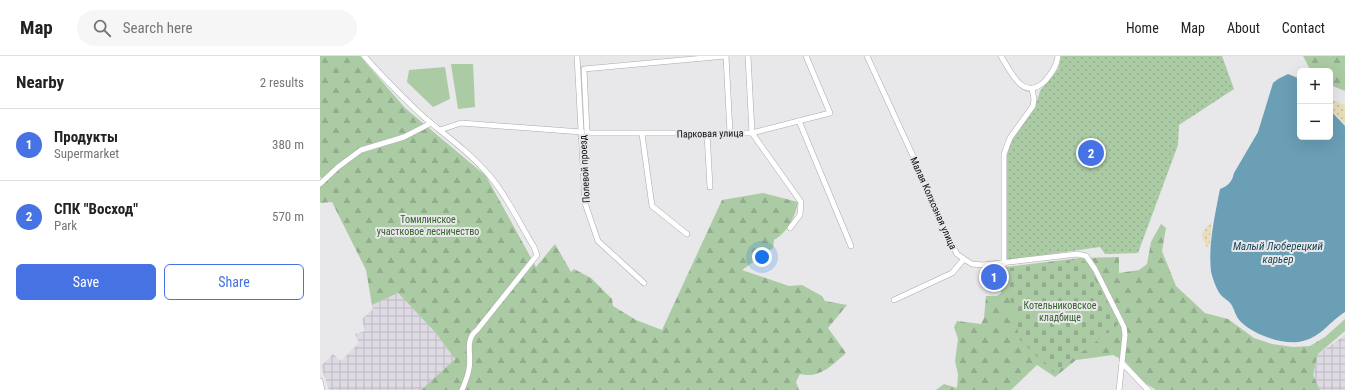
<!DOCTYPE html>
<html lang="en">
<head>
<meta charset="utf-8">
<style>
	body { margin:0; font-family:"Roboto Condensed",sans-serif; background:#f6f6f6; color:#222 }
	.controls { position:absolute; right:12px; top:12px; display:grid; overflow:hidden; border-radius:6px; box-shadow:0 4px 16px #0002 }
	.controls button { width:36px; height:36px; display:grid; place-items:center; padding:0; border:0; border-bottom:1px solid #e0e0e0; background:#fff; color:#222; font:20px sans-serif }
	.you { position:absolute; left:442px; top:201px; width:14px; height:14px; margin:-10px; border:3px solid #fff; border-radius:50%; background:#1a73e8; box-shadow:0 0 0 6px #1a73e833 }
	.badge { display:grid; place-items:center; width:26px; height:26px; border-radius:50%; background:#4672e4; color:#fff; font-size:13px; font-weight:700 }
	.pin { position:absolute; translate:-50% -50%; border:2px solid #fff; box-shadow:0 1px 4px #0006 }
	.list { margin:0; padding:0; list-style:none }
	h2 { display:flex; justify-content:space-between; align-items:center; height:52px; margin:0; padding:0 16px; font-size:17px }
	h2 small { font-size:13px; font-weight:400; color:#767676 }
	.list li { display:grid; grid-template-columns:26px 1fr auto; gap:12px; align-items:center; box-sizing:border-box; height:72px; padding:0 16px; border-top:1px solid #e0e0e0 }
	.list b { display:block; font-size:15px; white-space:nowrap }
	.list p { margin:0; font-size:13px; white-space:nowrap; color:#767676 }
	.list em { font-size:13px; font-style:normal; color:#767676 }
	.actions { display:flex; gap:8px; padding:12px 16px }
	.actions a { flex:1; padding:9px 0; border:1px solid #4672e4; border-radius:6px; text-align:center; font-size:14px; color:#4672e4 }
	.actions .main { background:#4672e4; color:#fff }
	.icon { flex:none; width:22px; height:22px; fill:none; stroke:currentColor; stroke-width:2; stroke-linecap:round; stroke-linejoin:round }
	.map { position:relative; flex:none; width:1025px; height:334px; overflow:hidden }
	header { display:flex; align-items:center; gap:24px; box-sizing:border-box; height:56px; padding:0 20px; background:#fff; border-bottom:1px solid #e0e0e0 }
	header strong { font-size:19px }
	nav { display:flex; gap:22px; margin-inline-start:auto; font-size:14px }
	.search { width:280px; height:36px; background:#f6f6f6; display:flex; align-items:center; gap:10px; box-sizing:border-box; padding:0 14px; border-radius:22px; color:#767676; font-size:15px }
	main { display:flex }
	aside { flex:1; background:#fff }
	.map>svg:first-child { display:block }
	.industrial { fill:url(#industrial-grid) }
	.grass { fill:url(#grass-dots) }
	.forest { fill:url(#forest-firs) }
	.sand { fill:url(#sand-dots) }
	.cemetery { fill:url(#cemetery-stones) }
	.park { fill:#abcba4 }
	.water { fill:#6a9fb6 }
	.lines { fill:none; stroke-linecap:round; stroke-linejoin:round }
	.minor-casing { stroke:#aba9ac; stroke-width:6 }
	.minor { stroke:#fff; stroke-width:5 }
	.labels { text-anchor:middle; stroke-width:4; stroke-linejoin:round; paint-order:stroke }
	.street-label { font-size:10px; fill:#0c0b0c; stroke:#e8e7ea }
	.park-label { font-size:10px; fill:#36622d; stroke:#e8e7ea }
	.water-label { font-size:11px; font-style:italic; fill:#1b495a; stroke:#e8e7ea }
</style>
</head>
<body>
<header>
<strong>Map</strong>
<div class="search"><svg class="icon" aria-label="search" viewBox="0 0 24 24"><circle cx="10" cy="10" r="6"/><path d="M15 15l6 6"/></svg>Search here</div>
<nav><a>Home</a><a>Map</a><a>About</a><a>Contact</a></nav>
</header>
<main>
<aside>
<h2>Nearby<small>2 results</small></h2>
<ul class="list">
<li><span class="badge">1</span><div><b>Продукты</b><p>Supermarket</p></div><em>380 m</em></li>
<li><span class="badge">2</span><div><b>СПК &quot;Восход&quot;</b><p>Park</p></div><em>570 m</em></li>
</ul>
<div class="actions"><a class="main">Save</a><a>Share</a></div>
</aside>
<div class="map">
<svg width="1025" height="334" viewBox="0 0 1025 334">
	<defs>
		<pattern id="industrial-grid" width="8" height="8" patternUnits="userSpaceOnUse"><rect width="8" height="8" fill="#ded9e3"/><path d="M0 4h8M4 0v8" fill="none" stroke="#bdb9c2"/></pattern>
		<pattern id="grass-dots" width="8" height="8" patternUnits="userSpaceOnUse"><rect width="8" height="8" fill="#abcba4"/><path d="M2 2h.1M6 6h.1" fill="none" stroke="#92ad8c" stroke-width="1.8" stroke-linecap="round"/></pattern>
		<pattern id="forest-firs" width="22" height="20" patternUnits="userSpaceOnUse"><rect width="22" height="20" fill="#abcba4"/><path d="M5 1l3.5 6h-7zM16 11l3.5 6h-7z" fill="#92ad8c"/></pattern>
		<pattern id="sand-dots" width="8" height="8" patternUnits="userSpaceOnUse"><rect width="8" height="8" fill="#e8deb9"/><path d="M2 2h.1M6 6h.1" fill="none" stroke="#c6bd9e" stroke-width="1.8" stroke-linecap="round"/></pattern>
		<pattern id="cemetery-stones" width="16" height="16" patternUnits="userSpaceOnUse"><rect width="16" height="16" fill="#abcba4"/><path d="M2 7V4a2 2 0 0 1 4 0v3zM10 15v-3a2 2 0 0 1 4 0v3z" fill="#92ad8c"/></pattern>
	</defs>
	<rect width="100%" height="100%" fill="#e8e7ea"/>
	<!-- industrial -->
	<g class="industrial">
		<path d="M78,237L115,276L135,303L101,334H9L1,310L13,298L21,305L39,287L35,278L45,275L42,263L53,253L52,249Z"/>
		<path d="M1025,279V334H1000L993,319L998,298Z"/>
	</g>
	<!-- grass -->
	<path class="grass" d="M741,0H902L914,33L859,69L858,89L818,197L785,198L780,191L687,204L685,201L686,106L689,88L715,51L720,35L738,13Z"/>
	<!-- forest -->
	<g class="forest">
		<path d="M0,0H40L85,52L166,120L216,211L235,188L251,216L254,213L271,222L292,243L293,250L316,264L342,274L402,144L443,137L478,146C475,161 468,176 454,184L453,192L422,214L469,230L482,229L502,240L505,245L527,249L508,272L526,297C512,309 500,323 480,318L476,326L479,334H101L135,303L115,276L78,237L52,249L46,214L12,146L0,147V131L3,123L0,121Z"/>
		<path d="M983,0H1025V35L1010,29V15H991Z"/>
		<path d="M841,168L846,172L842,195L856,230L885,257L908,263L934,282L952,288L973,291L990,290L1005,281L1025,263V275L998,298L993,319L1000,334H836L822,325L806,306L793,299L756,304L735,321L717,309L691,334H616L624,328L637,332L638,318L635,305L638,283L634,271L637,265L661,268L664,262L666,240H677L681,237L678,212L760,202L799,201V217L819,214L827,208L831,186Z"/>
	</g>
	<!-- sand -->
	<g class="sand">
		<path d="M1012,45H1017L1025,50V68L1010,53V46Z"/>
		<path d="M891,167L890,187L887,192L882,180L884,174Z"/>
	</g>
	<!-- cemetery -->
	<path class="cemetery" d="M760,203L766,207L799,268L734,317L700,284L683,213Z"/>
	<!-- park -->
	<g class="park">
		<path d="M131,8H153L155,51L138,53Z"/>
		<path d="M125,11L130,43L113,51L87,26L89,14Z"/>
	</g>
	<!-- water -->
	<path class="water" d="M968,18L980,23V81H1010V54L1025,70V256C1010,265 1001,281 983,285C965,290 934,279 921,266C915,260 915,254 911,248C908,244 903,242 900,238C896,232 892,221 891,215C888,189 895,159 900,133C908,130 912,126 914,117L938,76L953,27L958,23Z"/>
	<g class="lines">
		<!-- minor casing -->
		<g class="minor-casing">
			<g id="minor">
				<path d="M44,0C64,22 84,43 106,63C128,81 151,98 169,119C188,141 199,167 214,191L217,199L157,274C144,284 152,299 149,313C148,320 145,327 142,334"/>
				<path d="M257,0L265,147L278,185L324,227"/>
				<path d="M406,0L264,13L267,77H432L510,57L486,0"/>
				<path d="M406,0L410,77"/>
				<path d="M428,0L432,77L481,146L480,159L470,172"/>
				<path d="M547,0L593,100L631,187L637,198L644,203L652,208L663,209L757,198L766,200L775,213L804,271L805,279L799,334"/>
				<path d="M681,0C691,17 704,46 725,25C732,17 737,10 738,0"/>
				<path d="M479,65L531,190"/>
				<path d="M120,74L141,67L262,76"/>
				<path d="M387,77L390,131"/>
				<path d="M322,78L332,150L367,178"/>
				<path d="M0,128L18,111L41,94L84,81L111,67"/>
				<path d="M684,208V98L690,82L713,50L714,43L712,33"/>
				<path d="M574,244L632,217L644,203"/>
				<path d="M802,307L828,334"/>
				<path d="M0,325L2,334"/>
			</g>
		</g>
		<!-- minor -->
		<use href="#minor" class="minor"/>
	</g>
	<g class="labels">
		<!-- street labels -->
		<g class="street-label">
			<text transform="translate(390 77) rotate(-1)" y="4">Парковая улица</text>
			<text transform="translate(264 113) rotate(-93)" y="4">Полевой проезд</text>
			<text transform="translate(614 147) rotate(66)" y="4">Малая Колхозная улица</text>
		</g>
		<!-- park labels -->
		<g class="park-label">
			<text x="108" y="167">Томилинское<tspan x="108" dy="12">участковое лесничество</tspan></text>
			<text x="740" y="253">Котельниковское<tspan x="740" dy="12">кладбище</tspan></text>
		</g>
		<!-- water labels -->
		<g class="water-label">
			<text x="958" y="194">Малый Люберецкий<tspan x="958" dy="13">карьер</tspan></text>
		</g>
	</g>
</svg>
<div class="controls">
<button>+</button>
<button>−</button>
</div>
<div class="you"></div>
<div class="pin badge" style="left:674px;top:221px">1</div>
<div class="pin badge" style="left:771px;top:97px">2</div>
</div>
</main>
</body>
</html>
